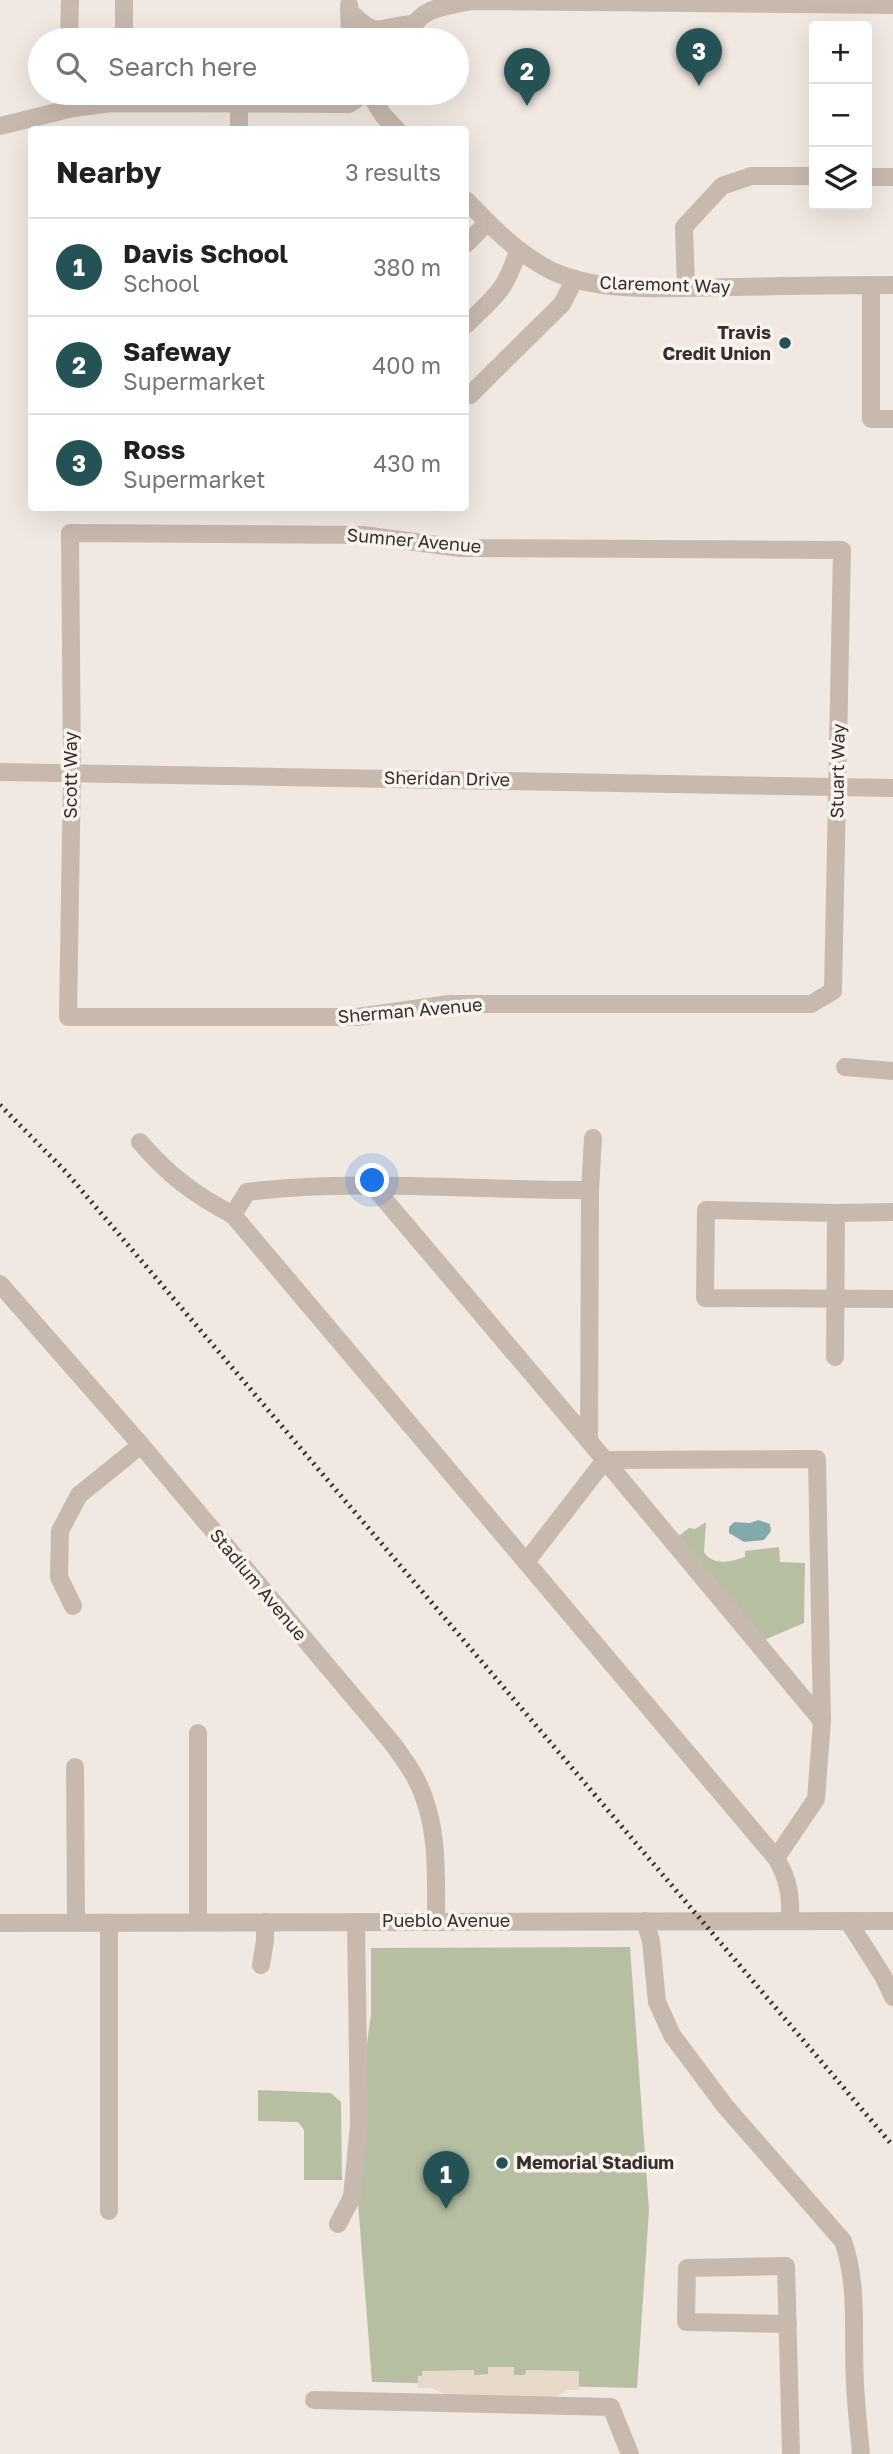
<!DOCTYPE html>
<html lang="en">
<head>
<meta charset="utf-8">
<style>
	body { margin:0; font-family:"Golos Text",sans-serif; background:#f2f2f2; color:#202124 }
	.controls { position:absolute; right:21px; top:21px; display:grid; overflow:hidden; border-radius:7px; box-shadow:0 7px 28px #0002 }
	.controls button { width:63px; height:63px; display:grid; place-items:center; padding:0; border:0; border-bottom:2px solid #e0e0e0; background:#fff; color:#202124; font:35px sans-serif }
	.you { position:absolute; left:373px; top:1181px; width:24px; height:24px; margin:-18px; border:5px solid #fff; border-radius:50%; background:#1a73e8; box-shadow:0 0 0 10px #1a73e833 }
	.badge { display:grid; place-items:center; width:46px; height:46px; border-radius:50%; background:#255355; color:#fff; font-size:23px; font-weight:700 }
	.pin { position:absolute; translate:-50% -58px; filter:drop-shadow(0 2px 4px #0008) }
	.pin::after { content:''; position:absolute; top:37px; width:24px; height:21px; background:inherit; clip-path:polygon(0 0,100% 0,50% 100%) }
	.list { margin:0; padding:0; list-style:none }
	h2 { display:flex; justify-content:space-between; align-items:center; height:91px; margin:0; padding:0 28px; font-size:30px }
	h2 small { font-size:23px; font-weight:400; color:#757577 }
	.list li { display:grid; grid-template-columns:46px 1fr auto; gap:21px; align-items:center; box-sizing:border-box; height:98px; padding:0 28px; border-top:2px solid #e0e0e0 }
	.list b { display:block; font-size:26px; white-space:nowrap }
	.list p { margin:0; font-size:23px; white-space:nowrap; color:#757577 }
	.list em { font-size:23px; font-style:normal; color:#757577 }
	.icon { flex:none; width:38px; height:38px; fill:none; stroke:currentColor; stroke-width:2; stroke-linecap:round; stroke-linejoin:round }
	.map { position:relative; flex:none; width:893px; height:2454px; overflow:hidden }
	.search { position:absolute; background:#fff; box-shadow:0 7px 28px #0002; left:28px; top:28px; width:441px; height:77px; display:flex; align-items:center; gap:18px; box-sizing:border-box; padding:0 24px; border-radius:38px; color:#757577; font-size:26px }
	.panel { position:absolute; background:#fff; box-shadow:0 7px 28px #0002; left:28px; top:126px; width:441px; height:385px; border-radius:7px }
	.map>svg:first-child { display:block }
	.green { fill:#b6bfa2 }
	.plaza { fill:#e7d9ca }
	.water { fill:#82aaab }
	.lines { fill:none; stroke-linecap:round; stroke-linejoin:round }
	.minor { stroke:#c8b9ae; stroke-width:18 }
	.rail { stroke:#372f2b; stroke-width:5; stroke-dasharray:2 5; stroke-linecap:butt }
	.poi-dot { fill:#255355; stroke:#f9f3ed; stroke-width:2.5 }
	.labels { text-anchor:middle; stroke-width:7; stroke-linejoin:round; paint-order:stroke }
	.street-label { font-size:18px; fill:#372f2b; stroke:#f9f3ed }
	.poi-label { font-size:18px; font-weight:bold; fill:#372f2b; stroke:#f9f3ed; text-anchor:end }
</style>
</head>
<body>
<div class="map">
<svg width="893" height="2454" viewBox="0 0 893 2454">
	<rect width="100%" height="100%" fill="#f1e9e1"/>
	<!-- green -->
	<g class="green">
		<path d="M706,1522L704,1552C713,1566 731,1562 745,1557V1551L779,1547L780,1562L805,1563L804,1623L764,1640L676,1538L689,1528L695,1529Z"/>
		<path d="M630,1947L649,2210L637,2388L372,2382L356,2177L363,2072L371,2014V1948Z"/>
		<path d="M258,2090L331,2093L341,2102L342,2180H304V2130L298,2122L258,2121Z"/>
	</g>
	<!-- plaza -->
	<path class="plaza" d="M488,2367H514V2375H525L526,2370L579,2371V2390H567L556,2397H452L431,2388H418V2376H422V2371L474,2370V2375L488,2374Z"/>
	<!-- water -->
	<path class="water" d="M758,1520L770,1524L771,1531L764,1540L744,1542L729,1533V1527L734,1522L750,1523Z"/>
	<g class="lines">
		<!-- minor -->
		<g class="minor">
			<path d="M349,5L350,40"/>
			<path d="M349,11C379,40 375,27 412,24"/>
			<path d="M69,40L70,0"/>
			<path d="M124,40V0"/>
			<path d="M405,40C420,6 438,8 472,1L893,5"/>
			<path d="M369,93L383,115L397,130"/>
			<path d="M0,126L73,108L112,103L349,104L366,93"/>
			<path d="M239,130V105"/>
			<path d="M867,177H893"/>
			<path d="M466,200C492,227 518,254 552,271C601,294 679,288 732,287C786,286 839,285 893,285"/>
			<path d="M466,244L487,223"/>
			<path d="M871,285V419H893"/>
			<path d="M686,288L684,227L722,186L751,176H814"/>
			<path d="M466,325C494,297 506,291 518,250"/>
			<path d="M466,395H470L562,304L575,279"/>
			<path d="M70,533L363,535L460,548L842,550L833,991L811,1004H449L357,1017H68L72,772Z"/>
			<path d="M0,772L893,788"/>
			<path d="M845,1067L893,1071"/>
			<path d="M140,1142C168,1175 195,1195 233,1215"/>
			<path d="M373,1186L589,1441"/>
			<path d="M590,1190L593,1138"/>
			<path d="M836,1213L706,1210L705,1298L893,1299"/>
			<path d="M0,1284L141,1445L393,1744C401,1756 411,1768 417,1781C439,1825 436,1873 436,1922"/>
			<path d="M835,1357L836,1213L893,1212"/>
			<path d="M526,1562L605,1460L817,1459L822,1721"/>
			<path d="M73,1606L59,1577L60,1531L79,1495L141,1445"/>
			<path d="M198,1733V1922"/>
			<path d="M75,1767L76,1922"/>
			<path d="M776,1858L816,1799L822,1721L589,1441L590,1190C476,1191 360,1178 247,1192L233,1215L776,1858C789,1880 791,1896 790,1921"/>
			<path d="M645,1921L651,1941L657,2002L672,2035L725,2106L843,2241C859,2286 852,2336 855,2383C856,2407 859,2430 861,2454"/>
			<path d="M848,1921L883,1976L893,1997"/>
			<path d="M0,1923L893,1921"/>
			<path d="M109,1923V2211"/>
			<path d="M261,1965L265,1941V1922"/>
			<path d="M338,2224L352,2197L359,2125L356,1922"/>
			<path d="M788,2324L686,2322L687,2268L786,2266L791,2454"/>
			<path d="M314,2400L611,2407L630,2454"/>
		</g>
		<!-- rail -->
		<path class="rail" d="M0,1105L66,1172L893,2146"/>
	</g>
	<!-- markers -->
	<g class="poi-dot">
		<circle cx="785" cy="343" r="7"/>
		<circle cx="502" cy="2163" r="7"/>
	</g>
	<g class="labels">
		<!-- street labels -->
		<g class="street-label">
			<text transform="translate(665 285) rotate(2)" y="6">Claremont Way</text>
			<text transform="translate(414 541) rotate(5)" y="6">Sumner Avenue</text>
			<text transform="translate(838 771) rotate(-89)" y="6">Stuart Way</text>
			<text transform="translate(71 775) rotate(-90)" y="6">Scott Way</text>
			<text transform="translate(447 779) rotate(1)" y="6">Sheridan Drive</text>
			<text transform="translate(410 1011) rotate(-5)" y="6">Sherman Avenue</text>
			<text transform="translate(258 1585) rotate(50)" y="6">Stadium Avenue</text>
			<text x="446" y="1927">Pueblo Avenue</text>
		</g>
		<!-- poi labels -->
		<g class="poi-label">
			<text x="771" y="339">Travis<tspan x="771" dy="21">Credit Union</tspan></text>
			<text x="516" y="2169" text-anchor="start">Memorial Stadium</text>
		</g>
	</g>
</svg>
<div class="controls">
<button>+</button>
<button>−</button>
<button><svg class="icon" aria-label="layers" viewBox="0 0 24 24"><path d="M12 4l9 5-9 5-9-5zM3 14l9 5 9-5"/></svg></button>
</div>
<div class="you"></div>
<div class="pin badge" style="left:446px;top:2209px">1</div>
<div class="pin badge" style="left:527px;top:106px">2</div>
<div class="pin badge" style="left:699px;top:86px">3</div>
<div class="search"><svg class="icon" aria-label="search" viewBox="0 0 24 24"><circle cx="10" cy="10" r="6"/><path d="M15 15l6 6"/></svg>Search here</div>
<section class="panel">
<h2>Nearby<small>3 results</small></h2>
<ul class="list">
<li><span class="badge">1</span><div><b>Davis School</b><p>School</p></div><em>380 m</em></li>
<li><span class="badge">2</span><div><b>Safeway</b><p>Supermarket</p></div><em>400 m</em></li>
<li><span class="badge">3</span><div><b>Ross</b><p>Supermarket</p></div><em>430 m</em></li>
</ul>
</section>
</div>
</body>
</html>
